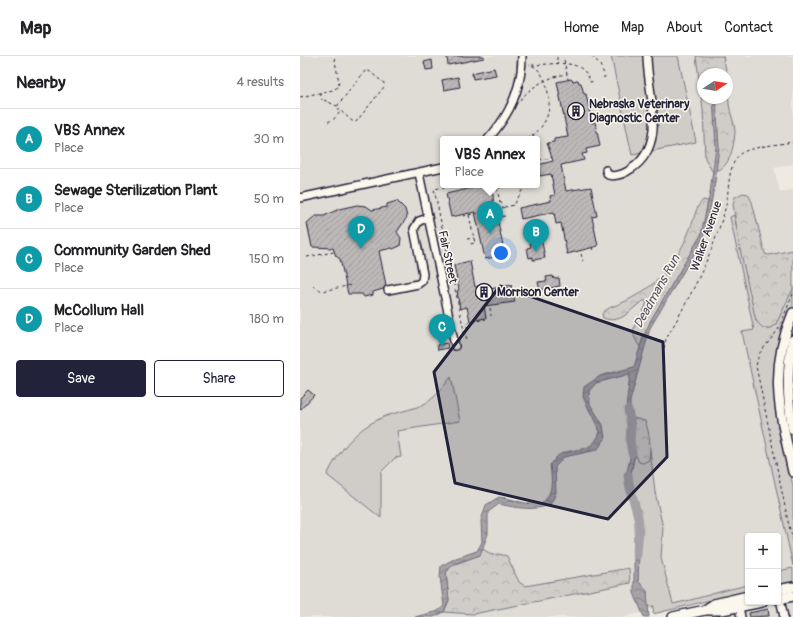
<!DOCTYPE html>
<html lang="en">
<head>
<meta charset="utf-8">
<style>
	body { margin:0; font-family:Pangolin,sans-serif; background:#f6f6f6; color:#202124 }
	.controls { position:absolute; right:12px; bottom:12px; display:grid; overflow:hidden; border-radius:4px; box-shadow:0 1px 3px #0004 }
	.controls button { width:36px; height:36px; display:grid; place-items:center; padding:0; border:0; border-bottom:1px solid #e0e0e0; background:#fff; color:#202124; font:20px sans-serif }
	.compass { position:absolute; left:397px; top:12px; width:36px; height:36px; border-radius:50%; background:#fff; box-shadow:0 1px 3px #0004; rotate:78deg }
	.you { position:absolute; left:201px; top:197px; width:14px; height:14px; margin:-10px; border:3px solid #fff; border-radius:50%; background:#1a73e8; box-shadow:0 0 0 6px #1a73e833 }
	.badge { display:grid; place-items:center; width:26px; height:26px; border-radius:50%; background:#22223b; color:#fff; font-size:13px; font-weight:700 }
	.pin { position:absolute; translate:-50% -33px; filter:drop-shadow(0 1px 2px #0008) }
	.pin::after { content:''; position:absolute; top:21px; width:14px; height:12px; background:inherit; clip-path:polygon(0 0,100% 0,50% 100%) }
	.popup { position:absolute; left:140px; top:80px; width:100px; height:52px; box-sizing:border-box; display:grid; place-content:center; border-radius:4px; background:#fff; filter:drop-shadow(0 1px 3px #0005); font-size:13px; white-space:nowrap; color:#757577 }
	.popup b { font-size:15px; color:#202124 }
	.popup::after { content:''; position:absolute; left:50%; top:100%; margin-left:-8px; border:8px solid transparent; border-top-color:#fff }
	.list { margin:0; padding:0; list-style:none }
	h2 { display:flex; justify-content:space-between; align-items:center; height:52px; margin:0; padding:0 16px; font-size:17px }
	h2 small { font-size:13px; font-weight:400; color:#757577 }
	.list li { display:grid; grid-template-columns:26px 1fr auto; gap:12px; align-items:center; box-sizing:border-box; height:60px; padding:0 16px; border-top:1px solid #e0e0e0 }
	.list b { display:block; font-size:15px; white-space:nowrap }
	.list p { margin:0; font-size:13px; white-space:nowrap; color:#757577 }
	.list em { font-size:13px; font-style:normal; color:#757577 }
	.actions { display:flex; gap:8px; padding:12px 16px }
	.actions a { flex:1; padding:9px 0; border:1px solid #22223b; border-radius:4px; text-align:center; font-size:14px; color:#22223b }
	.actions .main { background:#22223b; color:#fff }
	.map { position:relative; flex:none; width:493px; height:561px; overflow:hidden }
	header { display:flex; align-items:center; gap:24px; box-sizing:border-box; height:56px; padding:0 20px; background:#fff; border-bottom:1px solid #e0e0e0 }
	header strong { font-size:19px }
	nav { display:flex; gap:22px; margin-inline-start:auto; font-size:14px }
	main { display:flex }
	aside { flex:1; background:#fff }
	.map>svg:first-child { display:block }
	.built { fill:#dfdbd5; fill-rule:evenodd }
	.grass { fill:#d0cdc9; stroke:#797882 }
	.forest { fill:url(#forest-crowns); stroke:#797882 }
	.water { fill:url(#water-waves); stroke:#716f7c }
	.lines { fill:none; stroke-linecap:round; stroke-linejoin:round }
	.stream { stroke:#716f7c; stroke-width:1.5 }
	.river { stroke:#a6a3a7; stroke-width:9 }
	.building { fill:url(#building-hatch); stroke:#22223b }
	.minor-casing { stroke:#22223b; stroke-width:10 }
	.major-casing { stroke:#22223b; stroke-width:12 }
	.path { stroke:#22223b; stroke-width:1; stroke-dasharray:3 3; stroke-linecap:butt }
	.minor { stroke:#fbf7ec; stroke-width:7 }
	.major { stroke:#fbf7ec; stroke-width:9 }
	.marked { fill:#22223b; fill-opacity:0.2; stroke:#22223b; stroke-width:3; stroke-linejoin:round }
	.labels { text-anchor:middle; stroke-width:3; stroke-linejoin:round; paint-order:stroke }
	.poi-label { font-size:12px; font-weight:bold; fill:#22223b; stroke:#fbf7ec; text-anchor:start }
	.street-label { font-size:12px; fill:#22223b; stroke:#fbf7ec }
	.water-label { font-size:13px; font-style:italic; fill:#575666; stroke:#fbf7ec }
</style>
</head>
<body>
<header>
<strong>Map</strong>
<nav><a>Home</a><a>Map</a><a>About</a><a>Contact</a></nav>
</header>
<main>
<aside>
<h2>Nearby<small>4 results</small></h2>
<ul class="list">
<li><span class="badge" style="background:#0f9aa8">A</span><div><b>VBS Annex</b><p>Place</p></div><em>30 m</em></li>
<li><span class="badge" style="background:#0f9aa8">B</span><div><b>Sewage Sterilization Plant</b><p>Place</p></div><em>50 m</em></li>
<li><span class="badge" style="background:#0f9aa8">C</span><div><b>Community Garden Shed</b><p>Place</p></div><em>150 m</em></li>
<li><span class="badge" style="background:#0f9aa8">D</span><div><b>McCollum Hall</b><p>Place</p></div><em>180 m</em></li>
</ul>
<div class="actions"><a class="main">Save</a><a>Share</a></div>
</aside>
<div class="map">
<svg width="493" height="561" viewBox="0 0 493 561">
	<defs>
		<pattern id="forest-crowns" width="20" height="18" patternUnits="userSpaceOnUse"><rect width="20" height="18" fill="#d0cdc9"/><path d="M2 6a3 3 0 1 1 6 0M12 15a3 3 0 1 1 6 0" fill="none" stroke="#b2b0ae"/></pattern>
		<pattern id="water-waves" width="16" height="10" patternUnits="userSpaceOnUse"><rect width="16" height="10" fill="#a6a3a7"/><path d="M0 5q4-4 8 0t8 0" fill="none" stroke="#878489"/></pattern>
		<pattern id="building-hatch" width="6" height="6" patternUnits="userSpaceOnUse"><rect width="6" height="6" fill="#bcb8b8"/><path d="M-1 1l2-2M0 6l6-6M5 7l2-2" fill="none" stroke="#a19e9f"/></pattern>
	</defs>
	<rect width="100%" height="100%" fill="#eeeae2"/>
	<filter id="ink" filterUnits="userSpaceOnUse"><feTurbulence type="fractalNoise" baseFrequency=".025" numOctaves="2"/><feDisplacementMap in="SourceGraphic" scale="8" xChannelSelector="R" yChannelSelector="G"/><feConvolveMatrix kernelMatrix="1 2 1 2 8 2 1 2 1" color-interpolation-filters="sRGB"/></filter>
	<g filter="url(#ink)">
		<!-- built -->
		<g class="built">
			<path d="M0,0H493V108L474,112L480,136L493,134V225L476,264L493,523L478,526V480H448V532L323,561H0ZM403,18H427V42H403ZM143,83H237V129H143Z"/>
			<path d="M493,544V561H408Z"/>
		</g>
		<!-- grass -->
		<g class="grass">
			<path d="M311,0H378L396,86L332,99Z"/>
			<path d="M434,159L454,255L456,264L463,272H470L476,268L493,232V251L483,275L481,374L493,430V510L442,276L454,274L430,161Z"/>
			<path d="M151,321L160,365L97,375L101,401L95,402L81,416V462L27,419C39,395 54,375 79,363C93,356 111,355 126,347C136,341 144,330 151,321Z"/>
			<path d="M350,394L355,436L363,472L361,502L373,548C399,543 422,534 448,529V535L353,558L354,550L347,551V535L338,525L339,492L336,485L342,471L330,423L335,397L336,401L349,404Z"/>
			<path d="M493,512V526L478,529V515Z"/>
		</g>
		<!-- forest -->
		<g class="forest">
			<path d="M396,0H423L427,18H403V42H427V20C429,29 428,39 429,48C430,58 435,67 435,76C434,91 429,116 412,115L405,102L403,54Z"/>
			<path d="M443,137L448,138L452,146L465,198L469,199L493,194V233L476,268L470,272H463L456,265L440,193L433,148L435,141Z"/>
			<path d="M403,144L408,145L401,179L351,264L340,291C324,269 342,266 347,245H343C330,253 322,269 303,262L302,258C306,251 319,249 326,245C340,238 355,228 365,216C378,202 385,186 392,168C395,159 396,151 403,144Z"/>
			<path d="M334,362L345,365C350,378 351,391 349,404L343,407L339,406L335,397L330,364Z"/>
			<path d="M183,493L192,499L198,498L207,500L219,526L225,530L329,512L330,527L173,558L144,556L149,544L146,517L152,509L180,499Z"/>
		</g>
		<!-- water -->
		<path class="water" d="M413,42H416L419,91L415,126L407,168L401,186L350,272L330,345V365L335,397L330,423L342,471L336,485L339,492L338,525L347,535L349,561H344L334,537V481L338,472L326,421L331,397L326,352L330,318L296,327L289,335L290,348L303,369L305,383L297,394L264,401L255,411L256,437L250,449C232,455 218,452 199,448L188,456V478L180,499L152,509L146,517L149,544L144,556L134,561H115L138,555L144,550L140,521L141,510L156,502L177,495L182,486L181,465L186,449L199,441L225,447L240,449C254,438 252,425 250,409C253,406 257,399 261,398C279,390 292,398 300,376L283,341L284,331L300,320L334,311L343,281L351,264L401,179L410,137L416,91Z"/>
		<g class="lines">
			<!-- stream -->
			<path class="stream" d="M204,442L216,445"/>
			<!-- river -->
			<g class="river">
				<path d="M328,354L331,370L330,385L332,397"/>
				<path d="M328,419C329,434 335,447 338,461C341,474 337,486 337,499"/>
			</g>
		</g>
		<!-- building -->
		<g class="building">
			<path d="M152,0H184V2L148,9L147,1Z"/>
			<path d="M132,4L133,13L126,14L124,6Z"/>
			<path d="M194,12L196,19L173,23L172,17Z"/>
			<path d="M158,21L160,31L144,34L142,24Z"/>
			<path d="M271,23L273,25L278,24L279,27H281L284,38H286L292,67L295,66L300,90L286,93L287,97L282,98L284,104L261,109L266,135L291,131L297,160L292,161L298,190L267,198L261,167L256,168L254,156L221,163L219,152L251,145L250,140L255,139L251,118L240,120L238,109L253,105L247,87L254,86V83L268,81L257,26Z"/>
			<path d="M181,130L182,132L189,131L193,139L194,156H196L204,195L199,196V200L185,203L175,156L151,161L146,138Z"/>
			<path d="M97,145L105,153L107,161L97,176L101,182L100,190L93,193L92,192L79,195L86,229L83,233L73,236V239L64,241L62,238H48L40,203L36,200L33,192L12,191L7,167L15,160H24L39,153L57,149L66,150L72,154L87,151V148Z"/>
			<path d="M241,181L245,202L233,204V201L229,202L227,192L231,191L229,184Z"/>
			<path d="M170,205L175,231L189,228L190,233L211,229L215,246L184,250L186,262L170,265L167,251L160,253L157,235L159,234L154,209Z"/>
			<path d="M253,220L254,223L259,222L260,230L240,234L238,226L247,225L246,221Z"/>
			<path d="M147,287L148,292L138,294L137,289Z"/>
			<path d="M8,334L14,339L0,354V342Z"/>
			<path d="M468,553L469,560L450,561L449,557Z"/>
		</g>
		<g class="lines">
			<!-- minor casing -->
			<g class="minor-casing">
				<g id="minor">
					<path d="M188,83C209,60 222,32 222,0"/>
					<path d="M306,114L308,119C316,121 324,118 331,113C369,88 347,37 347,0"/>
					<path d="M119,117L155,290"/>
					<path d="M0,142L143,111"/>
					<path d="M88,234L118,228L122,225L123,218L114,173L119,165L128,162"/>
					<path d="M480,543L484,561"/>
					<path d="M438,546L441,561"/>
				</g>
			</g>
			<!-- major casing -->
			<g class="major-casing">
				<g id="major">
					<path d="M493,257C468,316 480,356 493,416"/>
					<path d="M493,284C486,314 487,342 493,373"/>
					<path d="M478,534L493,531"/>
					<path d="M478,543L493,540"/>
					<path d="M405,554L414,548L448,540"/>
					<path d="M373,561L405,554H422L462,546"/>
				</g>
			</g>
			<!-- path -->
			<g class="path">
				<path d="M292,0C299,6 302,12 305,21L300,22"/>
				<path d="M257,1V8"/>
				<path d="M264,4L268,23"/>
				<path d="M232,9C251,9 284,0 290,26L294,25"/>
				<path d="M20,37L22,44"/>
				<path d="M0,41L33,34L38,31L39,26L34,0"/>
				<path d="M24,44L37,50"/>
				<path d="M220,44C233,29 248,21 267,18"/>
				<path d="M28,66L34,63L41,55L52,65L56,66L84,31V27L69,15H65L38,49L37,52L41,55"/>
				<path d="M233,80L234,83"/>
				<path d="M227,83C237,77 245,69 248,57C252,44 245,10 229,9"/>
				<path d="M237,97L238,101L242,104L252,101"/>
				<path d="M157,129L134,133L164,275L168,274L166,267L186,263"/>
				<path d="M198,132L205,131"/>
				<path d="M200,146L206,151L214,149L223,133"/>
				<path d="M169,159L175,187L170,188"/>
				<path d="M163,160L198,153L200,146L196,129"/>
				<path d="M205,160L199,161L198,153L206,151"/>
				<path d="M167,183L174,182"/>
				<path d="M292,191L293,195"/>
				<path d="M281,198L283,205"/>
				<path d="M7,201L34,196"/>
				<path d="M13,230L22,235L52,229"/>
				<path d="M493,238L478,274L459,298L456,310L489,470L493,484"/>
				<path d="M190,252L191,260"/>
				<path d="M164,276L165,280"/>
				<path d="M166,280L167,286"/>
				<path d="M364,292L366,283C390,241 412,200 425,153C430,137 426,111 440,98C448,91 481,88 493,86"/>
			</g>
			<!-- minor -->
			<use href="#minor" class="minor"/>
			<!-- major -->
			<use href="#major" class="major"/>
		</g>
	</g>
	<!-- marked area -->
	<path class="marked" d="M200,230L363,286L367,401L308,463L155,427L134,316Z"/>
	<!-- icons -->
	<defs>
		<g id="building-ring" transform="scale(0.9)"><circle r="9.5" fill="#fbf7ec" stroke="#22223b" stroke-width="1.5"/><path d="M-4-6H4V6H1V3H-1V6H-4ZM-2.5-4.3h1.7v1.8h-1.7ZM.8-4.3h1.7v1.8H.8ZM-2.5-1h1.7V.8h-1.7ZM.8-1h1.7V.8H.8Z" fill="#22223b"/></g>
	</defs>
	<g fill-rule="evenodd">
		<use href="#building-ring" x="276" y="55"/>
		<use href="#building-ring" x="184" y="236"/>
	</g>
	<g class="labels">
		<!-- poi labels -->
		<g class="poi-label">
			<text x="289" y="52">Nebraska Veterinary<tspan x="289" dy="14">Diagnostic Center</tspan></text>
			<text x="197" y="240">Morrison Center</text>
		</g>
		<!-- street labels -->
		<g class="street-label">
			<text transform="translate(406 180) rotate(-71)" y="4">Walker Avenue</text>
			<text transform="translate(148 201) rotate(78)" y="4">Fair Street</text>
		</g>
		<!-- water labels -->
		<g class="water-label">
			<text transform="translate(356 235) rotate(-61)" y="5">Deadmans Run</text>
		</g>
	</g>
</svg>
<div class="controls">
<button>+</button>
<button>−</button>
</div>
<svg class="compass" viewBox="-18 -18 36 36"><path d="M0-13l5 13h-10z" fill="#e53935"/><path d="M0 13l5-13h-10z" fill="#757577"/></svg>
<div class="you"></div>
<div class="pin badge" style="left:190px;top:178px;background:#0f9aa8">A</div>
<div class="popup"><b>VBS Annex</b>Place</div>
<div class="pin badge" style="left:236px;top:196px;background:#0f9aa8">B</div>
<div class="pin badge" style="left:142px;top:291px;background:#0f9aa8">C</div>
<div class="pin badge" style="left:61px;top:193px;background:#0f9aa8">D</div>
</div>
</main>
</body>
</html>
